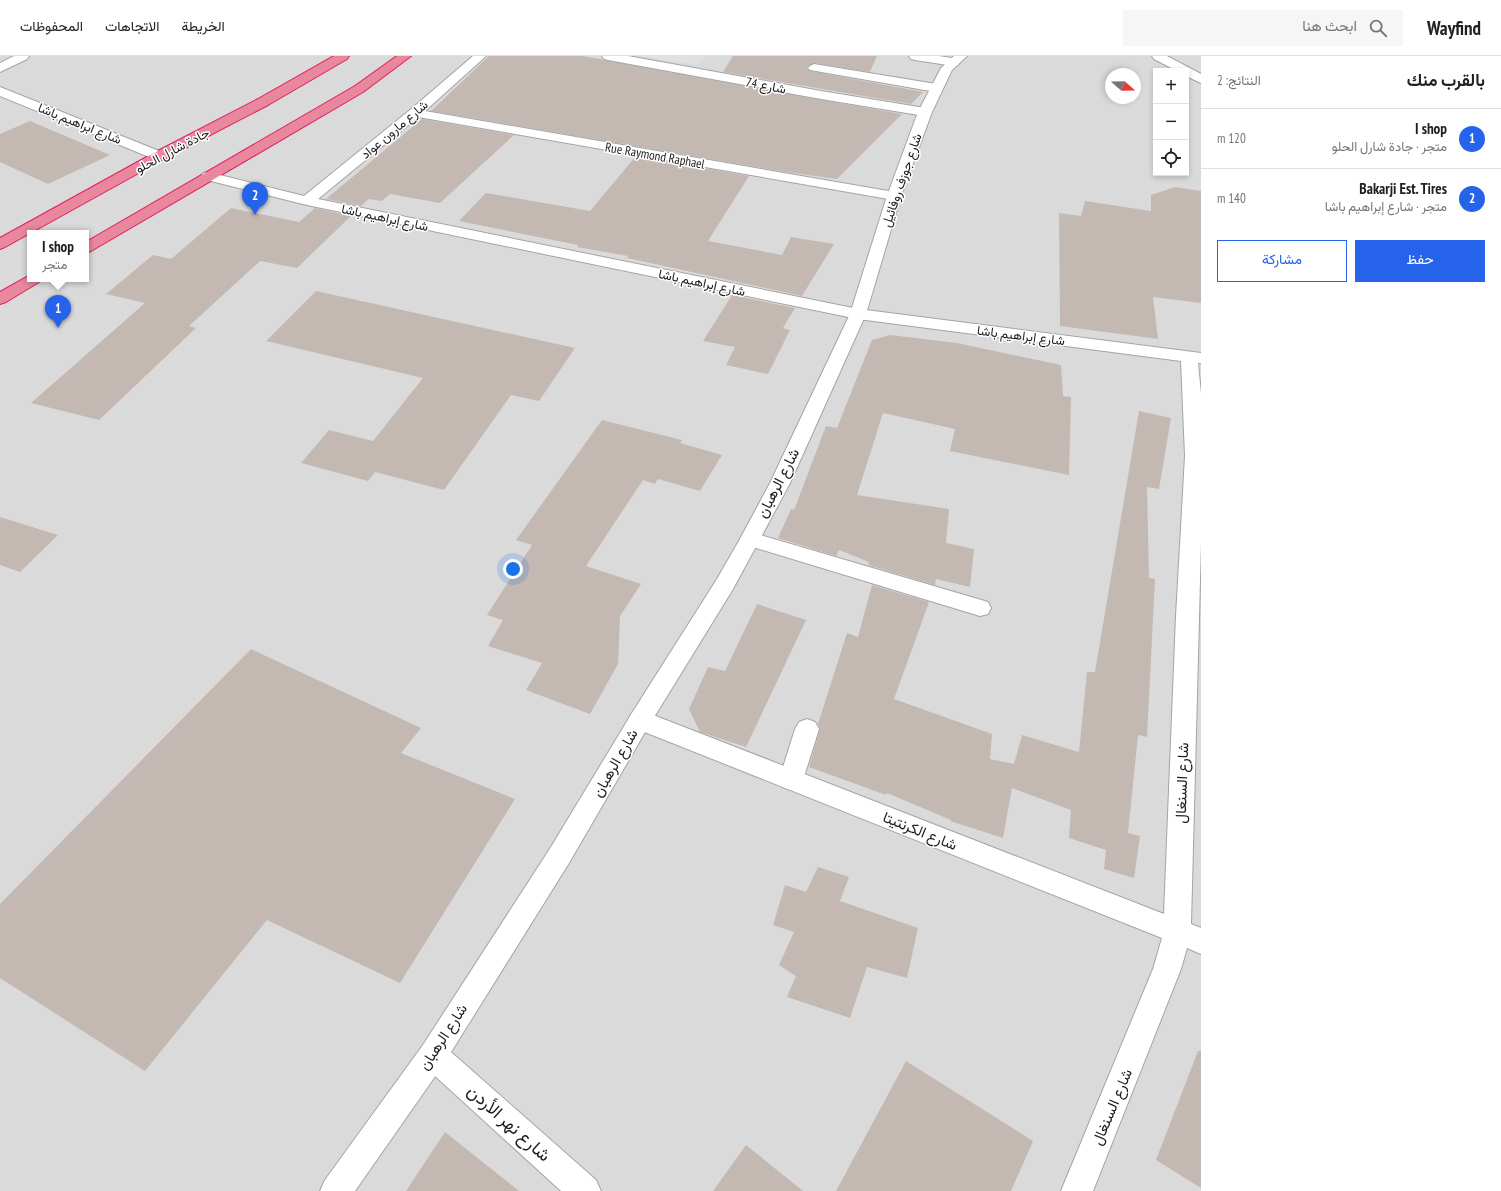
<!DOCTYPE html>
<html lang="ar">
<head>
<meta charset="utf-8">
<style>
	body { margin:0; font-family:"PT Sans Narrow",Vazirmatn,sans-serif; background:#f6f6f6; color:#202124; direction:rtl }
	.controls { position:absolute; right:12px; top:12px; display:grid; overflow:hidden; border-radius:0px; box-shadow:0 2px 6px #0003 }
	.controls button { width:36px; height:36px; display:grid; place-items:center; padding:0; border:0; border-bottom:1px solid #e0e0e0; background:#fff; color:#202124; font:20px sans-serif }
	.compass { position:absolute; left:1105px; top:12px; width:36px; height:36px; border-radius:50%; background:#fff; box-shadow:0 2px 6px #0003; rotate:110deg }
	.you { position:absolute; left:513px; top:513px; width:14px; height:14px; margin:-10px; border:3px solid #fff; border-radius:50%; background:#1a73e8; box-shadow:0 0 0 6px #1a73e833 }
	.badge { display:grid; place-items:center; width:26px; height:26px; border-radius:50%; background:#2563eb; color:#fff; font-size:13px; font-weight:700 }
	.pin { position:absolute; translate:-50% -33px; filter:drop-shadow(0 1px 2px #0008) }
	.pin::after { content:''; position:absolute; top:21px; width:14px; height:12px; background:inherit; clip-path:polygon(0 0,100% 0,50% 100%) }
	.popup { position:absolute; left:27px; top:174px; width:62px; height:52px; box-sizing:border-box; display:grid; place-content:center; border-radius:0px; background:#fff; filter:drop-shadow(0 1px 3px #0005); font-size:13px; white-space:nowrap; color:#757577 }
	.popup b { font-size:15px; color:#202124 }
	.popup::after { content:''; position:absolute; left:50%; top:100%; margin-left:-8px; border:8px solid transparent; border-top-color:#fff }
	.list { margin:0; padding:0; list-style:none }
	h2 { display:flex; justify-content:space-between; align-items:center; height:52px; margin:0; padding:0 16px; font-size:17px }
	h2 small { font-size:13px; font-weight:400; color:#757577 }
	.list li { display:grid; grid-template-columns:26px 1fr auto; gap:12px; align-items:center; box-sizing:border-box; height:60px; padding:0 16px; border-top:1px solid #e0e0e0 }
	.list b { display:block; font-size:15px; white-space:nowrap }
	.list p { margin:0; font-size:13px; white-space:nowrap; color:#757577 }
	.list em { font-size:13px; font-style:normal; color:#757577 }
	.actions { display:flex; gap:8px; padding:12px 16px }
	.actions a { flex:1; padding:9px 0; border:1px solid #2563eb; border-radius:0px; text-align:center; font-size:14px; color:#2563eb }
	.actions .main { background:#2563eb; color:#fff }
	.icon { flex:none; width:22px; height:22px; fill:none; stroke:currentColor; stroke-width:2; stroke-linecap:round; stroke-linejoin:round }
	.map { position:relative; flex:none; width:1201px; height:1135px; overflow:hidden; direction:ltr }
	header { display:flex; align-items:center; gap:24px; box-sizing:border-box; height:56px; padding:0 20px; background:#fff; border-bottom:1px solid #e0e0e0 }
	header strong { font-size:19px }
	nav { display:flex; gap:22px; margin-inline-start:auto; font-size:14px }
	.search { width:280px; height:36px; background:#f6f6f6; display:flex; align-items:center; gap:10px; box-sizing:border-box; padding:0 14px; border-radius:0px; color:#757577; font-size:15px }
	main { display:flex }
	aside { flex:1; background:#fff }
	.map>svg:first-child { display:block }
	.residential { fill:#dbdada; fill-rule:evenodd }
	.parking { fill:#e1e1e1 }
	.building { fill:#c3b9b2 }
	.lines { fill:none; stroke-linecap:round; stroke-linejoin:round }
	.service-casing { stroke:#a4a4a4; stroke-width:2 }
	.pedestrian-casing { stroke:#a4a4a4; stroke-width:2 }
	.minor-casing { stroke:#a4a4a4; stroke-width:2 }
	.tertiary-casing { stroke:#a4a4a4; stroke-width:2 }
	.motorway-casing { stroke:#de1e67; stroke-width:2 }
	.service { fill:#fff; fill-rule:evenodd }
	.pedestrian { fill:#fff; fill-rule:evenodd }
	.minor { fill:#fff; fill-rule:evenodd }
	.tertiary { fill:#fff; fill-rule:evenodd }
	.motorway { fill:#e9879d; fill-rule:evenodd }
	.labels { text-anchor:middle; stroke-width:3; stroke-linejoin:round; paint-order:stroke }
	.far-street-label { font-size:13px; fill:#1d1d1d; stroke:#fff }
	.street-label { font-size:15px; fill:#1d1d1d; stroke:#fff }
	.near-street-label { font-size:18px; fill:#1d1d1d; stroke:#fff }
</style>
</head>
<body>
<header>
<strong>Wayfind</strong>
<div class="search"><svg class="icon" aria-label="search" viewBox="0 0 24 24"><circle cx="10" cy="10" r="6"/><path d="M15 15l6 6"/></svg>ابحث هنا</div>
<nav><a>الخريطة</a><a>الاتجاهات</a><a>المحفوظات</a></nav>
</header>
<main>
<aside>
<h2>بالقرب منك<small>النتائج: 2</small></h2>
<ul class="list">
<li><span class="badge">1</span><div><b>I shop</b><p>متجر · جادة شارل الحلو</p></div><em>120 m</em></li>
<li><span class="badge">2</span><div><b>Bakarji Est. Tires</b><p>متجر · شارع إبراهيم باشا</p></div><em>140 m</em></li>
</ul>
<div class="actions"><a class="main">حفظ</a><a>مشاركة</a></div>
</aside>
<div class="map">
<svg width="1201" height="1135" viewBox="0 0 1201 1135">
	<rect width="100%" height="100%" fill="#efeae2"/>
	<!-- residential -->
	<path class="residential" d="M0,0H1201V1135H0ZM1156,15H1186V117H1156ZM1111,18H1135V42H1111ZM30,177H86V223H30Z"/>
	<!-- parking -->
	<path class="parking" d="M637,0H707L697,9Z"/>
	<!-- building -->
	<g class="building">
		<path d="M489,0H583L821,44L902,58L837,123L786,116L431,55Z"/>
		<path d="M733,0H877L870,16L814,7L806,12L810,15L923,36L911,48L723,16Z"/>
		<path d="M422,63L514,79L440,147L390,138L382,145L369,143L361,150L326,143Z"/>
		<path d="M30,65L110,99L48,128L0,106V78Z"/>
		<path d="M636,100L749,120L708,185L782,199L791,181L834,188L802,240L627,202L628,200L577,191L578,189L459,165L486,137L590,155Z"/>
		<path d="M1175,131L1201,135V247L1153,241L1158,283L1060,270L1059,157L1081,160L1085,145L1151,155V139Z"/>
		<path d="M231,152L299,166L315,152L351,160L297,212L260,205L189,270L196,272L99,364L31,347L145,247L106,238L153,199L171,203Z"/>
		<path d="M316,235L575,292L539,345L511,339L444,434L375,416L368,425L301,407L329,374L373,385L423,322L266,285Z"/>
		<path d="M732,239L795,252L783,272L790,274L768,318L726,309L735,291L703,285Z"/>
		<path d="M890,279L957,287L1061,309L1063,340L1071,341L1069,419L950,395L955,373L883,357L857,439L949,453L946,487L974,493L970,531L936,523L935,529L868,509L869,506L839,494L836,500L778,482L791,453L794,454L826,370L837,372L872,284Z"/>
		<path d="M1139,355L1171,362L1159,433L1147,431L1149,522L1155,523L1147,681L1138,679L1128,777L1140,780L1134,822L1104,813L1106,794L1069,782L1071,754L1012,732L1003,782L950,765L951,764L887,737L886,739L809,711L820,673L818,668L847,577L858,581L872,529L929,546L894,643L992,678L990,703L1014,708L1022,679L1079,696L1087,616H1095Z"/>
		<path d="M602,364L682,384L680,387L722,399L700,435L658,423L655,428L643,424L586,510L641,528L620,560L618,608L590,658L526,634L542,607L488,590L503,564L487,559L532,489L516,484Z"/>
		<path d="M0,461L58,479L20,516L0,509Z"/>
		<path d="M757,548L806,564L746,691L700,676L689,653L708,611L725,615Z"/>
		<path d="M251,593L421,672L401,697L515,743L400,927L267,864L145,1015L0,922V848Z"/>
		<path d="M818,811L849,821L840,845L918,872L907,922L867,911L850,962L787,941L796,920L779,909L794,876L773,869L785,829L806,836Z"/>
		<path d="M1198,995H1201V1132L1156,1104Z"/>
		<path d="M906,1005L1033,1085L1011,1135H836Z"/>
		<path d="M445,1076L519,1135H406Z"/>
		<path d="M746,1089L803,1135H713Z"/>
	</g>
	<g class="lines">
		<!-- service casing -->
		<g class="service-casing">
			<path id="service" d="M814,8L936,28L940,29L942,32L940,35L936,36L810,14L808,12L810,10Z"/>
		</g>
		<!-- pedestrian casing -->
		<g class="pedestrian-casing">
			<g id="pedestrian">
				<path d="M750,476L988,546L991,552L988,558L980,560L743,488L740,483L743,478Z"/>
				<path d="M807,663L815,666L819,673L803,724L800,731L791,734L782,731L779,724L795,673L799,666Z"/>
			</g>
		</g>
		<!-- minor casing -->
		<g class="minor-casing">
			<g id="minor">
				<path d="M14,0H29L27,3L0,16V7Z"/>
				<path d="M473,0H486L425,55L894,136L899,137L901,140L899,143L894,144L418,61L318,143L858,253L1201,297V307H1198L1201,338V486L1191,868L1201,872V898L1187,892L1181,913L1093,1135H1061L1153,913L1162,882L632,671L628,664L632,657L640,655L648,657L1164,858L1176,560L1185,400L1181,305L858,263L307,149L203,123L201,120L203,117L208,116L304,140L410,54Z"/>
				<path d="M602,0H628L821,35L925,52L930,53L932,56L930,59L925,60L821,43L608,4L604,3Z"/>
				<path d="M909,0H939L958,3L960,6L958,9L954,10L915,4L911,3Z"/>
				<path d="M1152,0H1167L1201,18V27L1186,20V15H1177L1154,3Z"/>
				<path d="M0,31L164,97L166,100L164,103L159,104L154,103L0,40Z"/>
				<path d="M433,984L443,989L596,1124L601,1135H561L423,1009L418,999L423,989Z"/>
			</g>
		</g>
		<!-- tertiary casing -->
		<g class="tertiary-casing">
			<path id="tertiary" d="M954,0H967L952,14L932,56L901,140L866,258L790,427L760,483L733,533L648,671L569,807L443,1009L355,1135H320L325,1124L423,989L551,791L632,657L717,523L740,483L770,427L850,258L887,140L918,56L941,12Z"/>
		</g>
		<!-- motorway casing -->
		<g class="motorway-casing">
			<g id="motorway">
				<path d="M334,0H349L347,3L268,49L164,103L5,191L0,193V182L154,97L258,43Z"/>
				<path d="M397,0H411L363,36L91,195L86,197V186L355,30Z"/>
				<path d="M30,219V223H41L39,226L6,246L0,248V236Z"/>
			</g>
		</g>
		<!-- service -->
		<use href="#service" class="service"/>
		<!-- pedestrian -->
		<use href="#pedestrian" class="pedestrian"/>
		<!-- minor -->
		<use href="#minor" class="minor"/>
		<!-- tertiary -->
		<use href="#tertiary" class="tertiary"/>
		<!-- motorway -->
		<use href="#motorway" class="motorway"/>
	</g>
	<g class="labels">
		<!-- far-street labels -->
		<g class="far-street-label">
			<text transform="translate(766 29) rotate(11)" y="5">شارع 74</text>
			<text transform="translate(80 67) rotate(22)" y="5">شارع ابراهيم باشا</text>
			<text transform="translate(394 73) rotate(-40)" y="5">شارع مارون عواد</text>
			<text transform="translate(172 94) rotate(-28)" y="5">جادة شارل الحلو</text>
			<text transform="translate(655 99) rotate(10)" y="5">Rue Raymond Raphael</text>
			<text transform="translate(901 124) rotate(-71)" y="5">شارع جوزف روفائيل</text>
			<text transform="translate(385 161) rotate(12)" y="5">شارع إبراهيم باشا</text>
			<text transform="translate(702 226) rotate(12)" y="5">شارع إبراهيم باشا</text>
			<text transform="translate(1021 279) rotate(7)" y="5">شارع إبراهيم باشا</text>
		</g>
		<!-- street labels -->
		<g class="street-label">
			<text transform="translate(778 427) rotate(-63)" y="5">شارع الرهبان</text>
			<text transform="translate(615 707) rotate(-60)" y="5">شارع الرهبان</text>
			<text transform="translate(1182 727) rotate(-88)" y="5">شارع السنغال</text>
			<text transform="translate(920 775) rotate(22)" y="5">شارع الكرنتيتا</text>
			<text transform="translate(443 981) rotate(-57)" y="5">شارع الرهبان</text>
			<text transform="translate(1112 1051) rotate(-67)" y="5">شارع السنغال</text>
		</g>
		<!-- near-street labels -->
		<g class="near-street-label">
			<text transform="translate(509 1067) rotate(42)" y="6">شارع نهر الأردن</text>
		</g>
	</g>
</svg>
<div class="controls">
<button>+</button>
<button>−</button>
<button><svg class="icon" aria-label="locate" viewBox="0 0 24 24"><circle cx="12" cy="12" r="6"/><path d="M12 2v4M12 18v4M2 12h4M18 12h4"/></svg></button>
</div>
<svg class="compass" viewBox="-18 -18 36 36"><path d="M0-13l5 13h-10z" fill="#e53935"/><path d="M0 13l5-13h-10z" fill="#757577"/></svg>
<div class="you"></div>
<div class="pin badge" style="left:58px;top:272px">1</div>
<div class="popup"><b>I shop</b>متجر</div>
<div class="pin badge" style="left:255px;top:159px">2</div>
</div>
</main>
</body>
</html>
